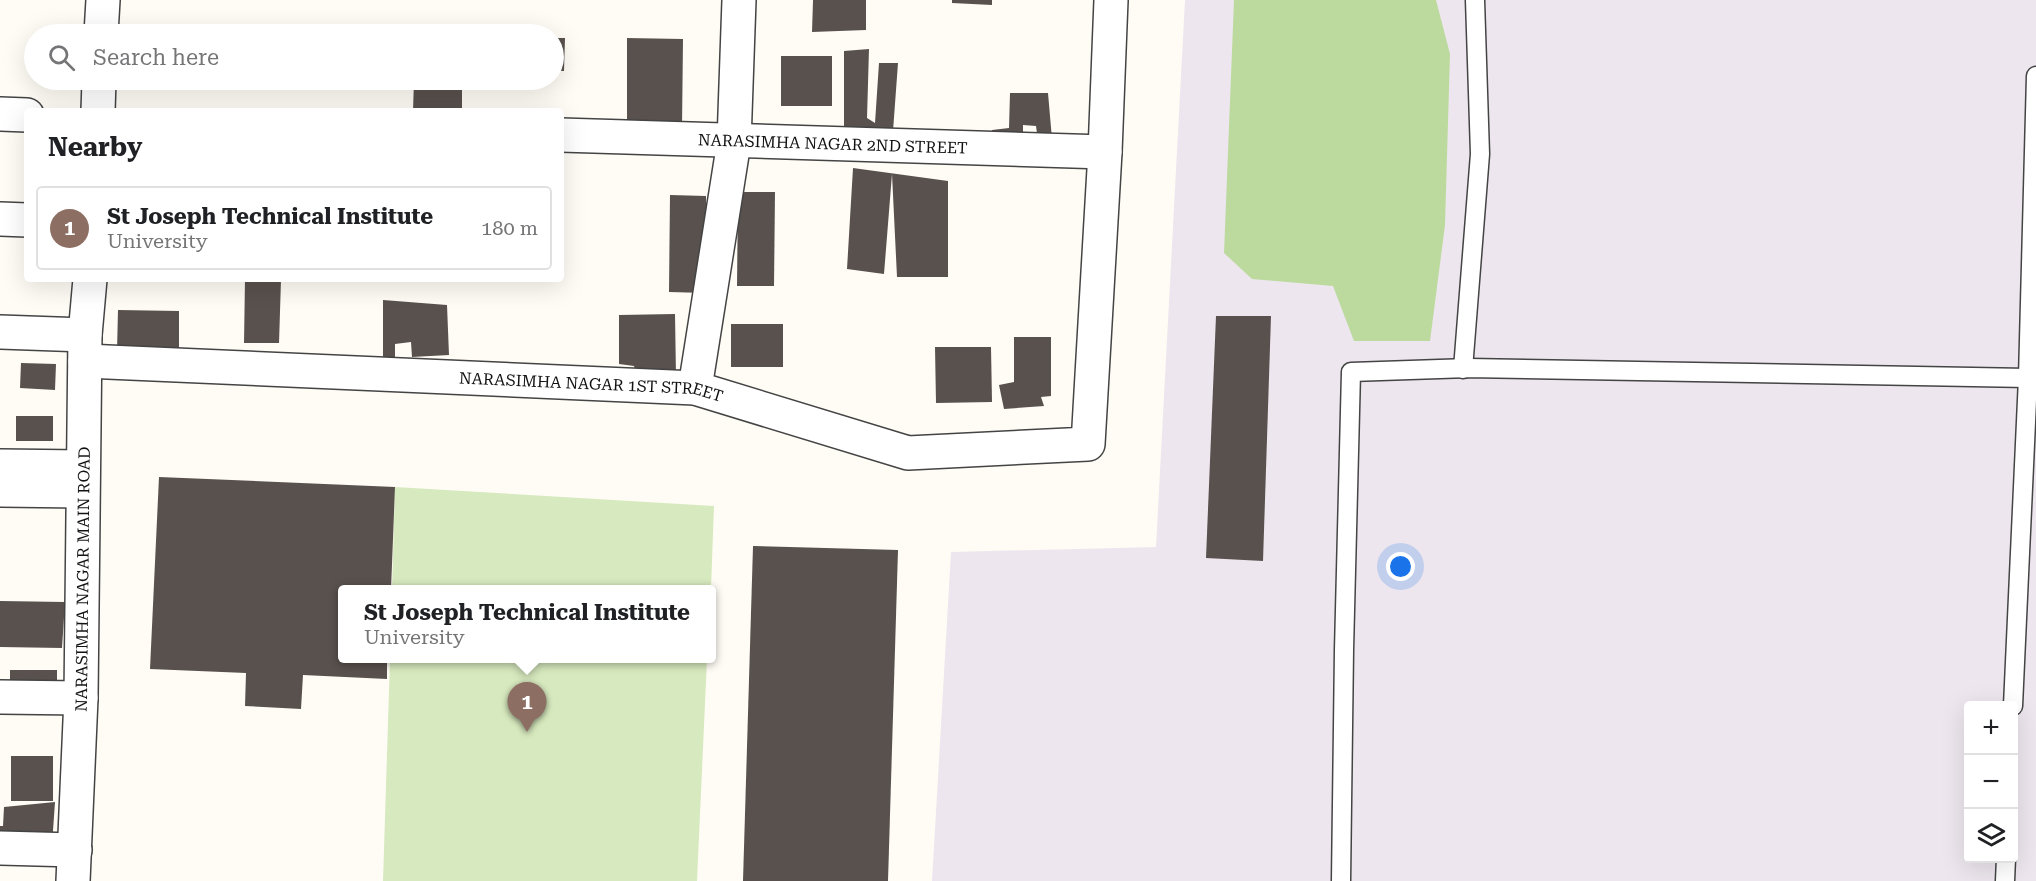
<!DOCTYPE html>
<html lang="en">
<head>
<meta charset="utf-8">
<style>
	body { margin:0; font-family:"Roboto Serif",serif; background:#f6f6f6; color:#202124 }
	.controls { position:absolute; right:18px; bottom:18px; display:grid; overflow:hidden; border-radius:6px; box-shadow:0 6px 24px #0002 }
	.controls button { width:54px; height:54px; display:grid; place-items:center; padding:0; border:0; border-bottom:2px solid #e0e0e0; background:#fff; color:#202124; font:30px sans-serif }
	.you { position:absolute; left:1401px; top:567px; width:21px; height:21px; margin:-15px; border:4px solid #fff; border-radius:50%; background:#1a73e8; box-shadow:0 0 0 9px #1a73e833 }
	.badge { display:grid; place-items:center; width:39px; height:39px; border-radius:50%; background:#be2b3b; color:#fff; font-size:20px; font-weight:700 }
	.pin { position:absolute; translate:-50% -50px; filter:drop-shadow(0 2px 3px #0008) }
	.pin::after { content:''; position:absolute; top:32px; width:21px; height:18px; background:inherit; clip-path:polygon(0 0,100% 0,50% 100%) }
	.popup { position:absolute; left:338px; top:585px; width:378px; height:78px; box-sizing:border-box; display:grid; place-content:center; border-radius:6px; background:#fff; filter:drop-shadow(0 2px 4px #0005); font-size:20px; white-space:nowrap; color:#757577 }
	.popup b { font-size:22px; color:#202124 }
	.popup::after { content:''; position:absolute; left:50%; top:100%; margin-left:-12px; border:12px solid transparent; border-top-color:#fff }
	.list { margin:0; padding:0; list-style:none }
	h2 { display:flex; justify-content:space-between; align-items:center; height:78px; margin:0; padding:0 24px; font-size:26px }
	h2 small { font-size:20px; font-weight:400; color:#757577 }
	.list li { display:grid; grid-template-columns:39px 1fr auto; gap:18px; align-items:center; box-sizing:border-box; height:84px; margin:0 12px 12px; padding:0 12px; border:2px solid #e0e0e0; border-radius:6px }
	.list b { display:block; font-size:22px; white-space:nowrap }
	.list p { margin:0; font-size:20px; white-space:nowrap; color:#757577 }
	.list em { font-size:20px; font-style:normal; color:#757577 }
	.icon { flex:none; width:33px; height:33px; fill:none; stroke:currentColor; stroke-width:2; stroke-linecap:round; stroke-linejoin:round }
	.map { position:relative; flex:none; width:2036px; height:881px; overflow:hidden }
	.search { position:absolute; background:#fff; box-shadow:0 6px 24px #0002; left:24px; top:24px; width:540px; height:66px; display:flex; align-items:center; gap:15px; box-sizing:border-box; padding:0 21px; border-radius:33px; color:#757577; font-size:22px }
	.panel { position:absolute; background:#fff; box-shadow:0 6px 24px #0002; left:24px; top:108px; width:540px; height:174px; border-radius:6px }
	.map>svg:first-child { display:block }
	.industrial { fill:#ede6ee; fill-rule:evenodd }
	.green { fill:#d7e9be }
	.forest { fill:#bcda9d }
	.building { fill:#59514d }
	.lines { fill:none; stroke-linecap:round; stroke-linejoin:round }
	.service-casing { stroke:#444; stroke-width:21 }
	.minor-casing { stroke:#444; stroke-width:36 }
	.tertiary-casing { stroke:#444; stroke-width:36 }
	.service { stroke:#fff; stroke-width:18 }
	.minor { stroke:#fff; stroke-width:33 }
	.tertiary { stroke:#fff; stroke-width:33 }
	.labels { text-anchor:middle; stroke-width:6; stroke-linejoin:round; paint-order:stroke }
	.street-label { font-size:16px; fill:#111; stroke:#fff }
</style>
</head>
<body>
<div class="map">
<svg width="2036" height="881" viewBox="0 0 2036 881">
	<rect width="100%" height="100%" fill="#fffcf5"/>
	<!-- industrial -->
	<path class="industrial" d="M1185,0H2036V881H932L951,552L1156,547ZM1968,706H2014V858H1968Z"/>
	<!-- green -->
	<g class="green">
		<path d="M395,487L714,506L711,589H392Z"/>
		<path d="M390,659H707L697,881H383Z"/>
	</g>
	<!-- forest -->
	<path class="forest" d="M1234,0H1436L1450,54L1445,225L1430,341H1354L1333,286L1252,279L1224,253Z"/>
	<!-- building -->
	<g class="building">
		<path d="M813,0H866V30L812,32Z"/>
		<path d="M952,0H992V5L952,3Z"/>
		<path d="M463,30V34H415V31Z"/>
		<path d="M554,38H565L564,71H554Z"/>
		<path d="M627,38L683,39L682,127L627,128Z"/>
		<path d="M869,49L867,118L875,123L879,63H898L893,131L844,130V51Z"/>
		<rect x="781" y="56" width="51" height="50"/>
		<path d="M414,80H462V111H413Z"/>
		<path d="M1010,93H1048L1052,139L1038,141L1036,126L1023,125V140L993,139L992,130L1009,128Z"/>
		<path d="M853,168L948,181V277H897L892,174L884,274L847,269Z"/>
		<path d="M738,192H775L774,286H737Z"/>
		<path d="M670,195L706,196V293L669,292Z"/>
		<path d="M245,279H281L279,343H244Z"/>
		<path d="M383,300L447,305L449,355L412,357L411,342L395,344V357L383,358Z"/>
		<path d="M118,310L179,311V352L117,351Z"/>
		<path d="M675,314L676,377H637L634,366L619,364V315Z"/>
		<path d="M1216,316H1271L1263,561L1206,558Z"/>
		<rect x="731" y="324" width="52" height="43"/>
		<path d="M1014,337H1051V396L1041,397L1044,406L1004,409L999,385L1014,382Z"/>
		<path d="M935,347H991L992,402L936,403Z"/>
		<path d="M21,363L56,364L55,390L20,388Z"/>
		<rect x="16" y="416" width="37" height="25"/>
		<path d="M159,477L395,487L391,590H342V658H387V679L303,675L301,709L245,706L246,673L150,669Z"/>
		<path d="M753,546L898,550L888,881H743Z"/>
		<path d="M0,601L65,602L62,648L0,647Z"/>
		<rect x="10" y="670" width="47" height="21"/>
		<rect x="11" y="756" width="42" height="45"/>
		<path d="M55,802L52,845H0V826H3L4,807Z"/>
	</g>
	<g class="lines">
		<!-- service casing -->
		<g class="service-casing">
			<g id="service">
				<path d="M1463,369L1480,154L1475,0"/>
				<path d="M2013,706L2028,378L2036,76"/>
				<path d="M1341,881L1344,650L1351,372L1469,368L2028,378"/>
				<path d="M2005,881L2006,858"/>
			</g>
		</g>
		<!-- minor casing -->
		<g class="minor-casing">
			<g id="minor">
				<path d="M0,114L27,115"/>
				<path id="s1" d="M561,135L1105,152"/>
				<path d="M0,219L27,220"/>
				<path d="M0,332L85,335"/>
				<path id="s2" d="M85,361L695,388L908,453L1088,444L1105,152L1111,0"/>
				<path d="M695,388L734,142L739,0"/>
				<path d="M0,466L83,467"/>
				<path d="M0,490L82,491"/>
				<path d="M0,697L81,698"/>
				<path d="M0,848L75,850"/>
			</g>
		</g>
		<!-- tertiary casing -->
		<g class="tertiary-casing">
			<g id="tertiary">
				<path d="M101,34L103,0"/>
				<path d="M98,111L99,80"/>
				<path id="s3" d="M73,881L81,698L85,335L90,279"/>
			</g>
		</g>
		<!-- service -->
		<use href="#service" class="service"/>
		<!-- minor -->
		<use href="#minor" class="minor"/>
		<!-- tertiary -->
		<use href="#tertiary" class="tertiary"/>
	</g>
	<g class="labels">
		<!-- street labels -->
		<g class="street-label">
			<text dy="6" stroke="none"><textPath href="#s1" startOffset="272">NARASIMHA NAGAR 2ND STREET</textPath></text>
			<text dy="6" stroke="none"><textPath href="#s2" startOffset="507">NARASIMHA NAGAR 1ST STREET</textPath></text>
			<text dy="6" stroke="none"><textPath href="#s3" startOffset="302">NARASIMHA NAGAR MAIN ROAD</textPath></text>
		</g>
	</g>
</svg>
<div class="controls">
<button>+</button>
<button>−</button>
<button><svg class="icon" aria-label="layers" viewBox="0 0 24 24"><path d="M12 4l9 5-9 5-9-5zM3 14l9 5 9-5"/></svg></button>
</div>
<div class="you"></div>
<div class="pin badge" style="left:527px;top:732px;background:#8d6e63">1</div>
<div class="popup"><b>St Joseph Technical Institute</b>University</div>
<div class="search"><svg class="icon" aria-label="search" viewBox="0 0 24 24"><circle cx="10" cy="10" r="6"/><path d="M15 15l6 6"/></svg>Search here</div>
<section class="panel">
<h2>Nearby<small></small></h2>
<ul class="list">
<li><span class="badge" style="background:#8d6e63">1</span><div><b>St Joseph Technical Institute</b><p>University</p></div><em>180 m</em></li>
</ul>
</section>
</div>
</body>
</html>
